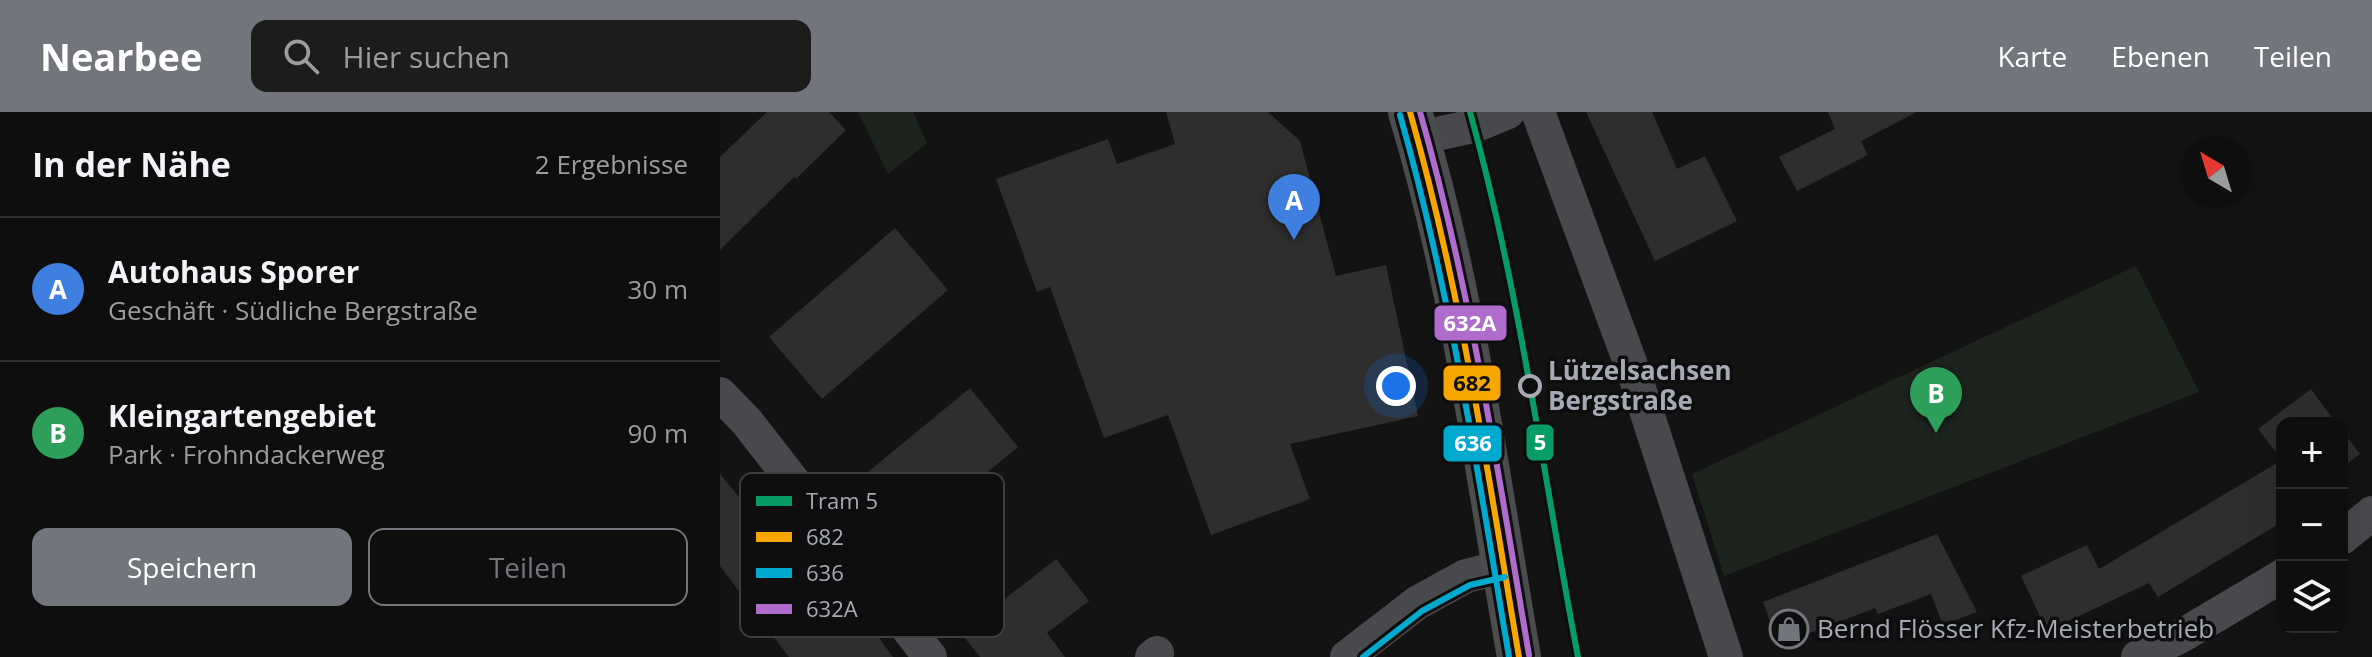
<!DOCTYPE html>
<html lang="de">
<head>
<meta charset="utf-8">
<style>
	body { margin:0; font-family:"Open Sans",sans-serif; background:#1c1c1d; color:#f1f3f6 }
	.controls { position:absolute; right:24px; bottom:24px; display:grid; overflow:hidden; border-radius:16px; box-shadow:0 8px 32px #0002 }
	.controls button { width:72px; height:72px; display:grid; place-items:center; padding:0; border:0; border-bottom:2px solid #2e2e2f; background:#0e0e0f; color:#f1f3f6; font:40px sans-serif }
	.compass { position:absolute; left:1460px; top:24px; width:72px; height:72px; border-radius:50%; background:#0e0e0f; box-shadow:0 8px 32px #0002; rotate:322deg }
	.you { position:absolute; left:676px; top:274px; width:28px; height:28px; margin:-20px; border:6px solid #fff; border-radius:50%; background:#1a73e8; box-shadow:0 0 0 12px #1a73e833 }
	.badge { display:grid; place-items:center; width:52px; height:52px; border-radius:50%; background:#72757c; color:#fff; font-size:26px; font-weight:700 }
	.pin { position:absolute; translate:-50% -66px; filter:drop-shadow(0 2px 4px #0008) }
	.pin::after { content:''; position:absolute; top:42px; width:28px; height:24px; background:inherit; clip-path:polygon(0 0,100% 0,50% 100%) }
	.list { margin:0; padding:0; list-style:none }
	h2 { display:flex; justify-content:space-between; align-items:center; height:104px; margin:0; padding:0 32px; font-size:34px }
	h2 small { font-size:26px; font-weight:400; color:#9b9c9e }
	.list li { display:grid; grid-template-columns:52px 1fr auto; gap:24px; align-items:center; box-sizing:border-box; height:144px; padding:0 32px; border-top:2px solid #2e2e2f }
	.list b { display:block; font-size:30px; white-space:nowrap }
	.list p { margin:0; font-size:26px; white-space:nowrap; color:#9b9c9e }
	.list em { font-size:26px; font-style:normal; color:#9b9c9e }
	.actions { display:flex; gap:16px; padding:24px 32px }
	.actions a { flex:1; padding:18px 0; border:2px solid #72757c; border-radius:16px; text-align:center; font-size:28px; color:#72757c }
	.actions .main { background:#72757c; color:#fff }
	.icon { flex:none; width:44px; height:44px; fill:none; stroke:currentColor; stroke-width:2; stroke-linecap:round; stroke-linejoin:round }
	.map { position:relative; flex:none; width:1652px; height:545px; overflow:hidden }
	header { display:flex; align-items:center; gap:48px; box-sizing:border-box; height:112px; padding:0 40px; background:#72757c; color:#fff }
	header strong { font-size:38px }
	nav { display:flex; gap:44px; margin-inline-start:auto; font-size:28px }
	.search { width:560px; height:72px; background:#1c1c1d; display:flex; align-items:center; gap:20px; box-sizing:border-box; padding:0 28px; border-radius:16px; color:#9b9c9e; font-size:30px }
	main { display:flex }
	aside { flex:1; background:#0e0e0f }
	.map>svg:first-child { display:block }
	.green { fill:#1d241e }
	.building { fill:#2e2e2f }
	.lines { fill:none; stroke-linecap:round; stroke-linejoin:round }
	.minor { stroke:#48494c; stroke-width:34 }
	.primary { stroke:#4a4c4e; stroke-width:44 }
	.bus-1-casing { stroke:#0e0e0f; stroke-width:12 }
	.bus-2-casing { stroke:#0e0e0f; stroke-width:12 }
	.bus-3-casing { stroke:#0e0e0f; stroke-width:12 }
	.bus-1 { stroke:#f7a600; stroke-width:6 }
	.bus-2 { stroke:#00a9ce; stroke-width:6 }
	.bus-3 { stroke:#b06ccc; stroke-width:6 }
	.tram-1-casing { stroke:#0e0e0f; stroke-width:12 }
	.tram-1 { stroke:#069c65; stroke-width:6 }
	.stop-dot { fill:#0e0e0f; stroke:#a5aab4; stroke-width:4 }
	.labels { text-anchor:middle; stroke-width:7; stroke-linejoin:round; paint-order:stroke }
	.stop-label { font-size:26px; font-weight:bold; fill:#a5aab4; stroke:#0e0e0f; text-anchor:start }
	.poi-label { font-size:26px; fill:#a5aab4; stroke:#0e0e0f; text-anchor:start }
	.key { fill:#0e0e0f; stroke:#3b3d41; stroke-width:2 }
	.key-label { font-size:22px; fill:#a5aab4 }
	.line-badge { stroke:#0e0e0f; stroke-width:3 }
	.badge-label { font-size:22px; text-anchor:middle; font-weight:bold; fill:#fff }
	.pale-badge-label { font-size:22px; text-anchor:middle; font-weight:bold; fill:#111 }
</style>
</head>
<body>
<header>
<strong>Nearbee</strong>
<div class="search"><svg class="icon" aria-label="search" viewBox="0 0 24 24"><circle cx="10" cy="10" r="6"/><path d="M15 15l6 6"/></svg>Hier suchen</div>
<nav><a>Karte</a><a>Ebenen</a><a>Teilen</a></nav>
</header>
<main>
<aside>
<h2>In der Nähe<small>2 Ergebnisse</small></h2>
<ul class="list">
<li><span class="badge" style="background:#3f7fe0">A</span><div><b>Autohaus Sporer</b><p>Geschäft · Südliche Bergstraße</p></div><em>30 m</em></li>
<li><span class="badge" style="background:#2e9e5b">B</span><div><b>Kleingartengebiet</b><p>Park · Frohndackerweg</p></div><em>90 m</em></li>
</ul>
<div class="actions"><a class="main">Speichern</a><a>Teilen</a></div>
</aside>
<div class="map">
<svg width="1652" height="545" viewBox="0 0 1652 545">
	<rect width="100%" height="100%" fill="#131314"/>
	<!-- green -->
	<g class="green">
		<path d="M138,0H193L207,31L168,62Z"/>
		<path d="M1416,154L1479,280L1004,464L972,362Z"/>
	</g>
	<!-- building -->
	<g class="building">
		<path d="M47,0H109L126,18L76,67L74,65L0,138V45Z"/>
		<path d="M446,0H548L580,29L616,164L666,153L698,304L570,332L590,387L491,423L448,303L384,326L330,175L317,180L276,67L388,27L397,52L455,32Z"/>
		<path d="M866,0H932L957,57L985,44L1017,109L935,149Z"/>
		<path d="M1108,0H1197L1141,29L1148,43L1077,79L1059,45L1115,17Z"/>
		<path d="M175,116L228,178L102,287L49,225Z"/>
		<path d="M250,276L298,335L196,419L148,360Z"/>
		<path d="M1591,277L1616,311H1562V410L1438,485L1429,471L1327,519L1301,464L1367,433L1379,457L1562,348L1538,317Z"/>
		<path d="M1622,318L1640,342L1622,355Z"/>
		<path d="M0,362L86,466L104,452L173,545H69L0,454Z"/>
		<path d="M1217,422L1257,500L1223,513L1211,482L1158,502L1155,496L1059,533L1043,490Z"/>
		<path d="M336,447L369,489L327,521L345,545H260L241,521Z"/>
	</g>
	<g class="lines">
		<!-- minor -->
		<g class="minor">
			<path d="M818,0L915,264L1006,545"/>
			<path d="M698,26L754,14L788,0"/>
			<path d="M0,282L27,310L210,545"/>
			<path d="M1622,426L1652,401"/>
			<path d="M432,545L437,541"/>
			<path d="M627,545L697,491L746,464L783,455"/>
			<path d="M1418,545L1463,523L1562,464"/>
		</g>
		<!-- primary -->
		<path class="primary" d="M690,0C744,177 767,363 799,545"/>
		<!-- bus-1 casing -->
		<g class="bus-1-casing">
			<path id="bus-1" d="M690,0C741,179 768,362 799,545"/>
		</g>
		<!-- bus-2 casing -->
		<g class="bus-2-casing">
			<g id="bus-2">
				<path d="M680,3C731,181 758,363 789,545"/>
				<path d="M643,545L702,499L750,473L785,465"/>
			</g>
		</g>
		<!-- bus-3 casing -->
		<g class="bus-3-casing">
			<path id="bus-3" d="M700,0C751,178 778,361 809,543"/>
		</g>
		<!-- bus-1 -->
		<use href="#bus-1" class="bus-1"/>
		<!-- bus-2 -->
		<use href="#bus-2" class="bus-2"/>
		<!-- bus-3 -->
		<use href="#bus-3" class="bus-3"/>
		<!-- tram-1 casing -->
		<g class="tram-1-casing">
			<path id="tram-1" d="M750,0C800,179 823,363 858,545"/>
		</g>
		<!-- tram-1 -->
		<use href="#tram-1" class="tram-1"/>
	</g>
	<!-- icons -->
	<defs>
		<g id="shop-ring" transform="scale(2)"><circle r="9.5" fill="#0e0e0f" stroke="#72757c" stroke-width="1.5"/><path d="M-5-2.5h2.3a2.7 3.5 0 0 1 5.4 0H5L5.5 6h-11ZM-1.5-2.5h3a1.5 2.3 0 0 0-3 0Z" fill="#72757c"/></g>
	</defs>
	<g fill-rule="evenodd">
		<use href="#shop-ring" x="1069" y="517"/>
	</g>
	<!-- markers -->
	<circle class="stop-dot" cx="810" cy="274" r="10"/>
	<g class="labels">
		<!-- stop labels -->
		<g class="stop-label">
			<text x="828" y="268">Lützelsachsen<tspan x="828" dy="30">Bergstraße</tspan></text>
		</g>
		<!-- poi labels -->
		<g class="poi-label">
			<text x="1097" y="526">Bernd Flösser Kfz-Meisterbetrieb</text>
		</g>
	</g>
	<!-- legend -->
	<rect x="20" y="361" width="264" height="164" rx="12" class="key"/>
	<rect x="36" y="384" width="36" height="10" fill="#069c65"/>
	<rect x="36" y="420" width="36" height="10" fill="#f7a600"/>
	<rect x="36" y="456" width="36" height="10" fill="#00a9ce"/>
	<rect x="36" y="492" width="36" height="10" fill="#b06ccc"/>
	<g class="key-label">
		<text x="86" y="397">Tram 5</text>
		<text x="86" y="433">682</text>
		<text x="86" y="469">636</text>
		<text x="86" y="505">632A</text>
	</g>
	<g class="line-badge">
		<rect x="713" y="192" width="75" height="38" rx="8" fill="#b06ccc"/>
		<rect x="722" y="252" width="60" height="38" rx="8" fill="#f7a600"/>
		<rect x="805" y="311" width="30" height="39" rx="8" fill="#069c65"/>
		<rect x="722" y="312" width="61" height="39" rx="8" fill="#00a9ce"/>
	</g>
	<g class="badge-label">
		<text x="750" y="219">632A</text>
		<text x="820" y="338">5</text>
		<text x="753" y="339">636</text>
	</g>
	<g class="pale-badge-label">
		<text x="752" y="279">682</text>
	</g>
</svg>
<div class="controls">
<button>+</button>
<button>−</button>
<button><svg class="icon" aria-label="layers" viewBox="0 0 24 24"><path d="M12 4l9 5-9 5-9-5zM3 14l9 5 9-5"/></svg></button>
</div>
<svg class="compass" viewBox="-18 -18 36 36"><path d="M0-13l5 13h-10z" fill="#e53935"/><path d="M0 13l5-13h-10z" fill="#9b9c9e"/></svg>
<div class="you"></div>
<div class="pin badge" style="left:574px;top:128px;background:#3f7fe0">A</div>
<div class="pin badge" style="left:1216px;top:321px;background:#2e9e5b">B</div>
</div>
</main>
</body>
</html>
